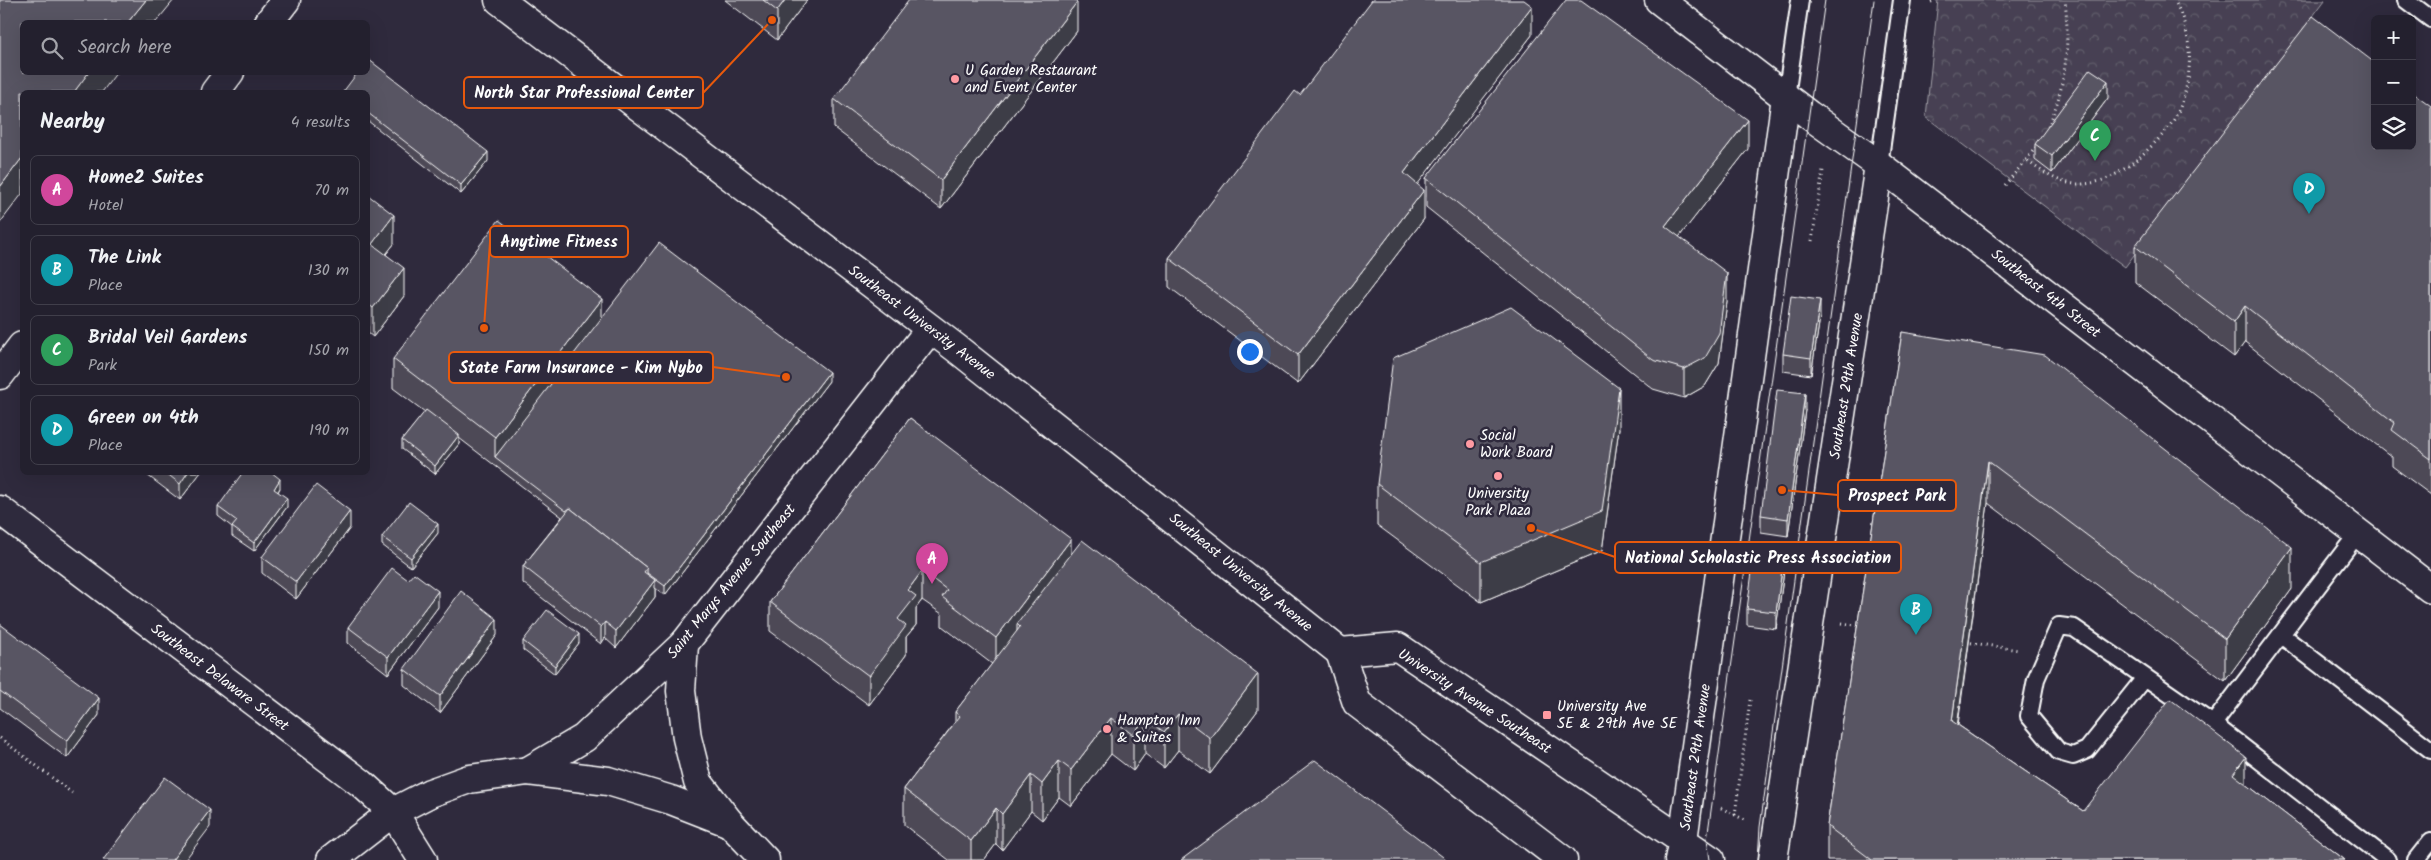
<!DOCTYPE html>
<html lang="en">
<head>
<meta charset="utf-8">
<style>
	body { margin:0; font-family:Kalam,sans-serif; background:#2f2d3a; color:#f1f3f6 }
	.controls { position:absolute; right:15px; top:15px; display:grid; overflow:hidden; border-radius:8px; box-shadow:0 5px 20px #0002 }
	.controls button { width:45px; height:45px; display:grid; place-items:center; padding:0; border:0; border-bottom:1px solid #403e4a; background:#23202e; color:#f1f3f6; font:25px sans-serif }
	.you { position:absolute; left:1249px; top:351px; width:18px; height:18px; margin:-12px; border:4px solid #fff; border-radius:50%; background:#1a73e8; box-shadow:0 0 0 8px #1a73e833 }
	.badge { display:grid; place-items:center; width:32px; height:32px; border-radius:50%; background:#b45309; color:#fff; font-size:16px; font-weight:700 }
	.pin { position:absolute; translate:-50% -41px; filter:drop-shadow(0 1px 2px #0008) }
	.pin::after { content:''; position:absolute; top:26px; width:18px; height:15px; background:inherit; clip-path:polygon(0 0,100% 0,50% 100%) }
	.list { margin:0; padding:0; list-style:none }
	h2 { display:flex; justify-content:space-between; align-items:center; height:65px; margin:0; padding:0 20px; font-size:21px }
	h2 small { font-size:16px; font-weight:400; color:#a3a3aa }
	.list li { display:grid; grid-template-columns:32px 1fr auto; gap:15px; align-items:center; box-sizing:border-box; height:70px; margin:0 10px 10px; padding:0 10px; border:1px solid #403e4a; border-radius:8px }
	.list b { display:block; font-size:19px; white-space:nowrap }
	.list p { margin:0; font-size:16px; white-space:nowrap; color:#a3a3aa }
	.list em { font-size:16px; font-style:normal; color:#a3a3aa }
	.icon { flex:none; width:28px; height:28px; fill:none; stroke:currentColor; stroke-width:2; stroke-linecap:round; stroke-linejoin:round }
	.map { position:relative; flex:none; width:2431px; height:860px; overflow:hidden }
	.search { position:absolute; background:#23202e; box-shadow:0 5px 20px #0002; left:20px; top:20px; width:350px; height:55px; display:flex; align-items:center; gap:12px; box-sizing:border-box; padding:0 18px; border-radius:8px; color:#a3a3aa; font-size:19px }
	.panel { position:absolute; background:#23202e; box-shadow:0 5px 20px #0002; left:20px; top:90px; width:350px; height:385px; border-radius:8px }
	.map>svg:first-child { display:block }
	.park { fill:url(#park-crowns); stroke:#a2a0a8 }
	.lines { fill:none; stroke-linecap:round; stroke-linejoin:round }
	.lane-casing { stroke:#fff; stroke-width:20 }
	.street-casing { stroke:#fff; stroke-width:31 }
	.secondary-casing { stroke:#fff; stroke-width:31 }
	.path { stroke:#fff; stroke-width:3; stroke-dasharray:1 4; stroke-linecap:butt }
	.lane { stroke:#2f2a3d; stroke-width:16 }
	.street { stroke:#2f2a3d; stroke-width:28 }
	.secondary { stroke:#2f2a3d; stroke-width:28 }
	.tram { stroke:#fff; stroke-width:1 }
	.wall { fill:#4d4956; stroke:#fff }
	.shaded-wall { fill:#3e3c46; stroke:#fff }
	.building { fill:#595564; stroke:#fff }
	.poi-dot { fill:#ff9aa2; stroke:#2f2a3d; stroke-width:2 }
	.labels { text-anchor:middle; stroke-width:5; stroke-linejoin:round; paint-order:stroke }
	.poi-label { font-size:15px; fill:#fff; stroke:#2f2a3d; text-anchor:start }
	.street-label { font-size:15px; fill:#fff; stroke:#2f2a3d }
	.leader { fill:none; stroke:#e8590c; stroke-width:2 }
	.callout-dot { fill:#e8590c; stroke:#2f2a3d; stroke-width:2 }
	.callout { fill:#2f2a3d; stroke:#e8590c; stroke-width:2 }
	.callout-label { font-size:16px; text-anchor:middle; font-weight:bold; fill:#fff }
</style>
</head>
<body>
<div class="map">
<svg width="2431" height="860" viewBox="0 0 2431 860">
	<defs>
		<pattern id="park-crowns" width="20" height="18" patternUnits="userSpaceOnUse" patternTransform="scale(1.25)"><rect width="20" height="18" fill="#464152"/><path d="M2 6a3 3 0 1 1 6 0M12 15a3 3 0 1 1 6 0" fill="none" stroke="#625e6c"/></pattern>
	</defs>
	<rect width="100%" height="100%" fill="#2f2a3d"/>
	<filter id="ink" filterUnits="userSpaceOnUse"><feTurbulence type="fractalNoise" baseFrequency=".02" numOctaves="2"/><feDisplacementMap in="SourceGraphic" scale="10" xChannelSelector="R" yChannelSelector="G"/><feConvolveMatrix kernelMatrix="1 2 1 2 8 2 1 2 1" color-interpolation-filters="sRGB"/></filter>
	<g filter="url(#ink)">
		<!-- park -->
		<path class="park" d="M1938,0H2325L2125,267L1926,117Z"/>
		<g class="lines">
			<!-- lane casing -->
			<g class="lane-casing">
				<g id="lane">
					<path d="M2406,0L2431,19"/>
					<path d="M1786,97L1800,0"/>
					<path d="M1879,165L1902,0"/>
					<path d="M2358,533L2213,724L2388,860"/>
					<path d="M2281,635L2431,750"/>
					<path d="M2144,679L2087,750L2073,756L2059,752L2029,716L2036,679L2059,626L2074,628L2213,724"/>
					<path d="M2416,860L2431,841"/>
				</g>
			</g>
			<!-- street casing -->
			<g class="street-casing">
				<g id="street">
					<path d="M1659,0L1809,115L1879,165L2431,589"/>
					<path d="M0,510L361,783L393,812L423,860"/>
					<path d="M684,644L681,691L687,738L698,782L730,823L765,860"/>
					<path d="M528,771L608,781L671,800L730,823"/>
					<path d="M331,860L393,812L430,793L469,779L528,771L584,738L684,644L930,329"/>
					<path d="M1679,860L1683,840L1786,97"/>
					<path d="M1773,860L1879,165"/>
				</g>
			</g>
			<!-- secondary casing -->
			<g class="secondary-casing">
				<g id="secondary">
					<path d="M499,0L956,348L1340,652"/>
					<path d="M269,22L286,0"/>
					<path d="M215,92L230,72"/>
					<path d="M0,375L22,346"/>
					<path d="M1340,652L1398,647L1711,860"/>
					<path d="M1340,652L1357,703L1563,860"/>
				</g>
			</g>
			<!-- path -->
			<g class="path">
				<path d="M1931,2L1936,0"/>
				<path d="M2048,127C2066,87 2070,43 2065,0"/>
				<path d="M2026,160L2036,147"/>
				<path d="M2005,185L2026,160C2041,171 2059,184 2077,184C2103,185 2124,171 2142,155C2155,143 2169,130 2177,114C2194,78 2194,35 2174,0"/>
				<path d="M1812,241L1823,170"/>
				<path d="M1842,623L1861,626"/>
				<path d="M1966,642L2019,650"/>
				<path d="M0,738L72,793"/>
				<path d="M1721,808L1745,820"/>
				<path d="M1735,815L1750,700"/>
			</g>
			<!-- lane -->
			<use href="#lane" class="lane"/>
			<!-- street -->
			<use href="#street" class="street"/>
			<!-- secondary -->
			<use href="#secondary" class="secondary"/>
			<!-- tram -->
			<g class="tram">
				<path d="M1710,860L1707,839L1825,0"/>
				<path d="M1758,860L1760,827L1874,0"/>
			</g>
		</g>
		<!-- wall -->
		<g class="wall">
			<path d="M725,0H807L777,40Z"/>
			<path d="M1077,31L941,209L834,128V99Z"/>
			<path d="M1532,35L1417,184L1424,219L1298,384L1169,287V258L1300,95Z"/>
			<path d="M368,92L488,161L461,194L368,121Z"/>
			<path d="M2108,98L2052,173L2035,160V144Z"/>
			<path d="M2431,106V495L2392,466V457L2245,342L2234,357L2135,282V246Z"/>
			<path d="M1748,149L1679,237L1727,302L1719,363L1705,386L1684,398L1653,389L1426,207V178Z"/>
			<path d="M368,195L394,244L386,254L404,296L373,337L368,333Z"/>
			<path d="M1820,317L1811,375L1783,371V354Z"/>
			<path d="M602,318L829,381L665,595L655,588V597L616,648L605,638L601,644L523,583V566L562,517L459,438V444L435,474L402,449V440L425,412L393,388V359Z"/>
			<path d="M1902,332L2292,589L2225,681L1988,503L1958,725L2083,811L2246,784L2345,860H1827V826Z"/>
			<path d="M1805,410L1788,536L1761,532V515Z"/>
			<path d="M910,418L1071,554L1258,710L1210,774L1178,750L1164,768L1145,754L1133,771L1111,754L1071,806L1059,797L1042,820L1031,811L1002,850L996,844L984,860H949L904,825V789L955,722V712L992,664L942,626V614L922,600L916,608V625L906,637V655L869,705L770,631V602Z"/>
			<path d="M1619,428L1602,551L1481,602L1377,525V484Z"/>
			<path d="M143,472H201L180,500Z"/>
			<path d="M280,488L278,492L287,507L254,551L232,536V527L218,516V507Z"/>
			<path d="M350,528L296,599L262,573V557Z"/>
			<path d="M438,533L411,567L382,545V537Z"/>
			<path d="M1784,571L1776,629L1747,625V609Z"/>
			<path d="M438,607L388,674L348,643V627Z"/>
			<path d="M0,624L99,715L67,758L0,708Z"/>
			<path d="M497,635L440,713L404,685V669Z"/>
			<path d="M523,641L579,643L555,674L523,650Z"/>
		</g>
		<!-- shaded-wall -->
		<g class="shaded-wall">
			<path d="M146,0H174L156,22H128Z"/>
			<path d="M785,0H807L777,40V11Z"/>
			<path d="M1077,2V31L941,209V180Z"/>
			<path d="M1532,6V35L1404,202V173Z"/>
			<path d="M89,72H117L102,92H74Z"/>
			<path d="M2108,81V98L2052,173V156Z"/>
			<path d="M1748,120V149L1665,255V226Z"/>
			<path d="M488,152V161L461,194V185Z"/>
			<path d="M22,158V194L0,223V187Z"/>
			<path d="M1424,190V219L1298,384V355Z"/>
			<path d="M394,215V244L372,272V244Z"/>
			<path d="M404,268V296L373,337V308Z"/>
			<path d="M1727,273V302L1719,363L1705,386L1684,398V369Z"/>
			<path d="M602,299V327L495,457V437Z"/>
			<path d="M1820,300V317L1811,375V358Z"/>
			<path d="M2245,306V342L2234,357V322Z"/>
			<path d="M829,372V381L665,595V586Z"/>
			<path d="M1619,388V428L1602,551L1481,602V562Z"/>
			<path d="M1805,393V410L1788,536V519Z"/>
			<path d="M459,435V444L435,474V466Z"/>
			<path d="M1988,461V503L1952,763V721Z"/>
			<path d="M188,472H201L180,500V484Z"/>
			<path d="M280,479V488L274,497V489Z"/>
			<path d="M287,498V507L254,551V543Z"/>
			<path d="M350,511V528L296,599V582Z"/>
			<path d="M438,524V533L411,567V558Z"/>
			<path d="M1071,539V568L1017,624V640L996,667V638Z"/>
			<path d="M2292,547V589L2225,681V639Z"/>
			<path d="M1784,555V571L1776,629V612Z"/>
			<path d="M922,571V600L916,608V625L906,637V655L869,705V676L898,619L908,590Z"/>
			<path d="M655,580V597L616,648V631Z"/>
			<path d="M438,591V607L388,674V657Z"/>
			<path d="M497,619V635L440,713V696Z"/>
			<path d="M605,622V638L601,644V627Z"/>
			<path d="M579,634V643L555,674V666Z"/>
			<path d="M1258,674V710L1210,774V738Z"/>
			<path d="M99,698V715L67,758V741Z"/>
			<path d="M1178,714V750L1164,768V732Z"/>
			<path d="M1111,718V754L1071,806V770Z"/>
			<path d="M1145,718V754L1133,771V735Z"/>
			<path d="M2246,757V799L2233,774Z"/>
			<path d="M1059,761V797L1042,820V784Z"/>
			<path d="M1031,775V811L1002,850V814Z"/>
			<path d="M996,808V844L984,860H971V841Z"/>
			<path d="M210,810V827L185,860H172Z"/>
		</g>
		<!-- building -->
		<g class="building">
			<path d="M0,0H146L128,22H22V72H89L74,92H22V158L0,187Z"/>
			<path d="M763,0H785L777,11Z"/>
			<path d="M909,0H1075L1077,2L941,180L834,99Z"/>
			<path d="M1372,0H1524L1532,6L1404,173L1424,190L1298,355L1169,258L1295,91L1300,95Z"/>
			<path d="M1566,0H1581L1748,120L1665,226L1727,273L1719,334L1705,358L1684,369L1653,360L1426,178Z"/>
			<path d="M2313,16L2375,63V146H2412V92L2431,106V459L2392,430L2395,423L2245,306L2234,322L2135,246Z"/>
			<path d="M368,59L488,152L461,185L368,113V92H343L358,72H368Z"/>
			<path d="M2090,69L2108,81L2052,156L2035,144Z"/>
			<path d="M368,195L394,215L372,244L404,268L373,308L368,304Z"/>
			<path d="M499,220L602,299L495,437L393,359Z"/>
			<path d="M659,243L829,372L665,586L647,573V568L570,508L566,511L495,457Z"/>
			<path d="M1791,296L1820,300L1811,358L1783,354Z"/>
			<path d="M1511,307L1619,388L1602,511L1481,562L1377,484L1393,358Z"/>
			<path d="M1902,332L2045,355L2292,547L2225,639L1988,461L1952,721L2083,811L2170,699L2246,757L2233,774L2345,860H1872L1827,826Z"/>
			<path d="M1777,390L1805,393L1788,519L1761,515Z"/>
			<path d="M426,410L459,435L435,466L402,440Z"/>
			<path d="M910,418L1071,539L996,638L942,597L947,590L922,571L908,590L916,596L898,619L906,626L869,676L770,602Z"/>
			<path d="M165,472H188L180,484Z"/>
			<path d="M243,472H271L280,479L274,489L287,498L254,543L232,527L237,521L218,507Z"/>
			<path d="M316,485L350,511L296,582L262,557Z"/>
			<path d="M409,502L438,524L411,558L382,537Z"/>
			<path d="M570,508L647,568L644,572L655,580L616,631L605,622L601,627L523,566Z"/>
			<path d="M1082,540L1258,674L1210,738L1178,714L1164,732L1145,718L1133,735L1111,718L1071,770L1059,761L1042,784L1031,775L1002,814L996,808L971,841L904,789L960,716L955,712L1020,627L1017,624Z"/>
			<path d="M1755,550L1784,555L1776,612L1747,609Z"/>
			<path d="M392,568L408,580L414,573L438,591L388,657L348,627Z"/>
			<path d="M461,591L497,619L440,696L404,669Z"/>
			<path d="M547,610L579,634L555,666L523,641Z"/>
			<path d="M0,624L99,698L67,741L0,691Z"/>
			<path d="M1315,760L1447,860H1181Z"/>
			<path d="M165,777L210,810L172,860H103Z"/>
		</g>
	</g>
	<!-- markers -->
	<g class="poi-dot">
		<circle cx="955" cy="79" r="5"/>
		<circle cx="1470" cy="444" r="5"/>
		<circle cx="1498" cy="476" r="5"/>
		<rect x="1542" y="710" width="10" height="10" rx="2.5"/>
		<circle cx="1107" cy="729" r="5"/>
	</g>
	<g class="labels">
		<!-- poi labels -->
		<g class="poi-label">
			<text x="965" y="75">U Garden Restaurant<tspan x="965" dy="17">and Event Center</tspan></text>
			<text x="1480" y="440">Social<tspan x="1480" dy="17">Work Board</tspan></text>
			<text x="1498" y="498" text-anchor="middle">University<tspan x="1498" dy="17">Park Plaza</tspan></text>
			<text x="1557" y="711">University Ave<tspan x="1557" dy="17">SE &amp; 29th Ave SE</tspan></text>
			<text x="1117" y="725">Hampton Inn<tspan x="1117" dy="17">&amp; Suites</tspan></text>
		</g>
		<!-- street labels -->
		<g class="street-label">
			<text transform="translate(2046 293) rotate(38)" y="5">Southeast 4th Street</text>
			<text transform="translate(922 322) rotate(37)" y="5">Southeast University Avenue</text>
			<text transform="translate(1846 386) rotate(-81)" y="5">Southeast 29th Avenue</text>
			<text transform="translate(1241 572) rotate(39)" y="5">Southeast University Avenue</text>
			<text transform="translate(731 581) rotate(-51)" y="5">Saint Marys Avenue Southeast</text>
			<text transform="translate(220 677) rotate(37)" y="5">Southeast Delaware Street</text>
			<text transform="translate(1475 701) rotate(33)" y="5">University Avenue Southeast</text>
			<text transform="translate(1695 757) rotate(-82)" y="5">Southeast 29th Avenue</text>
		</g>
	</g>
	<!-- callouts -->
	<path class="leader" d="M772 20L703 93M484 328L490 242M786 377L713 367M1782 490L1838 495M1531 528L1615 557"/>
	<g class="callout-dot">
		<circle cx="772" cy="20" r="5"/>
		<circle cx="484" cy="328" r="5"/>
		<circle cx="786" cy="377" r="5"/>
		<circle cx="1782" cy="490" r="5"/>
		<circle cx="1531" cy="528" r="5"/>
	</g>
	<g class="callout">
		<rect x="464" y="77" width="239" height="31" rx="5"/>
		<rect x="490" y="226" width="138" height="31" rx="5"/>
		<rect x="449" y="352" width="264" height="31" rx="5"/>
		<rect x="1838" y="480" width="118" height="31" rx="5"/>
		<rect x="1615" y="542" width="286" height="31" rx="5"/>
	</g>
	<g class="callout-label">
		<text x="584" y="98">North Star Professional Center</text>
		<text x="559" y="247">Anytime Fitness</text>
		<text x="581" y="373">State Farm Insurance - Kim Nybo</text>
		<text x="1897" y="501">Prospect Park</text>
		<text x="1758" y="563">National Scholastic Press Association</text>
	</g>
</svg>
<div class="controls">
<button>+</button>
<button>−</button>
<button><svg class="icon" aria-label="layers" viewBox="0 0 24 24"><path d="M12 4l9 5-9 5-9-5zM3 14l9 5 9-5"/></svg></button>
</div>
<div class="you"></div>
<div class="pin badge" style="left:932px;top:584px;background:#d1479c">A</div>
<div class="pin badge" style="left:1916px;top:635px;background:#0f9aa8">B</div>
<div class="pin badge" style="left:2095px;top:161px;background:#2e9e5b">C</div>
<div class="pin badge" style="left:2309px;top:214px;background:#0f9aa8">D</div>
<div class="search"><svg class="icon" aria-label="search" viewBox="0 0 24 24"><circle cx="10" cy="10" r="6"/><path d="M15 15l6 6"/></svg>Search here</div>
<section class="panel">
<h2>Nearby<small>4 results</small></h2>
<ul class="list">
<li><span class="badge" style="background:#d1479c">A</span><div><b>Home2 Suites</b><p>Hotel</p></div><em>70 m</em></li>
<li><span class="badge" style="background:#0f9aa8">B</span><div><b>The Link</b><p>Place</p></div><em>130 m</em></li>
<li><span class="badge" style="background:#2e9e5b">C</span><div><b>Bridal Veil Gardens</b><p>Park</p></div><em>150 m</em></li>
<li><span class="badge" style="background:#0f9aa8">D</span><div><b>Green on 4th</b><p>Place</p></div><em>190 m</em></li>
</ul>
</section>
</div>
</body>
</html>
